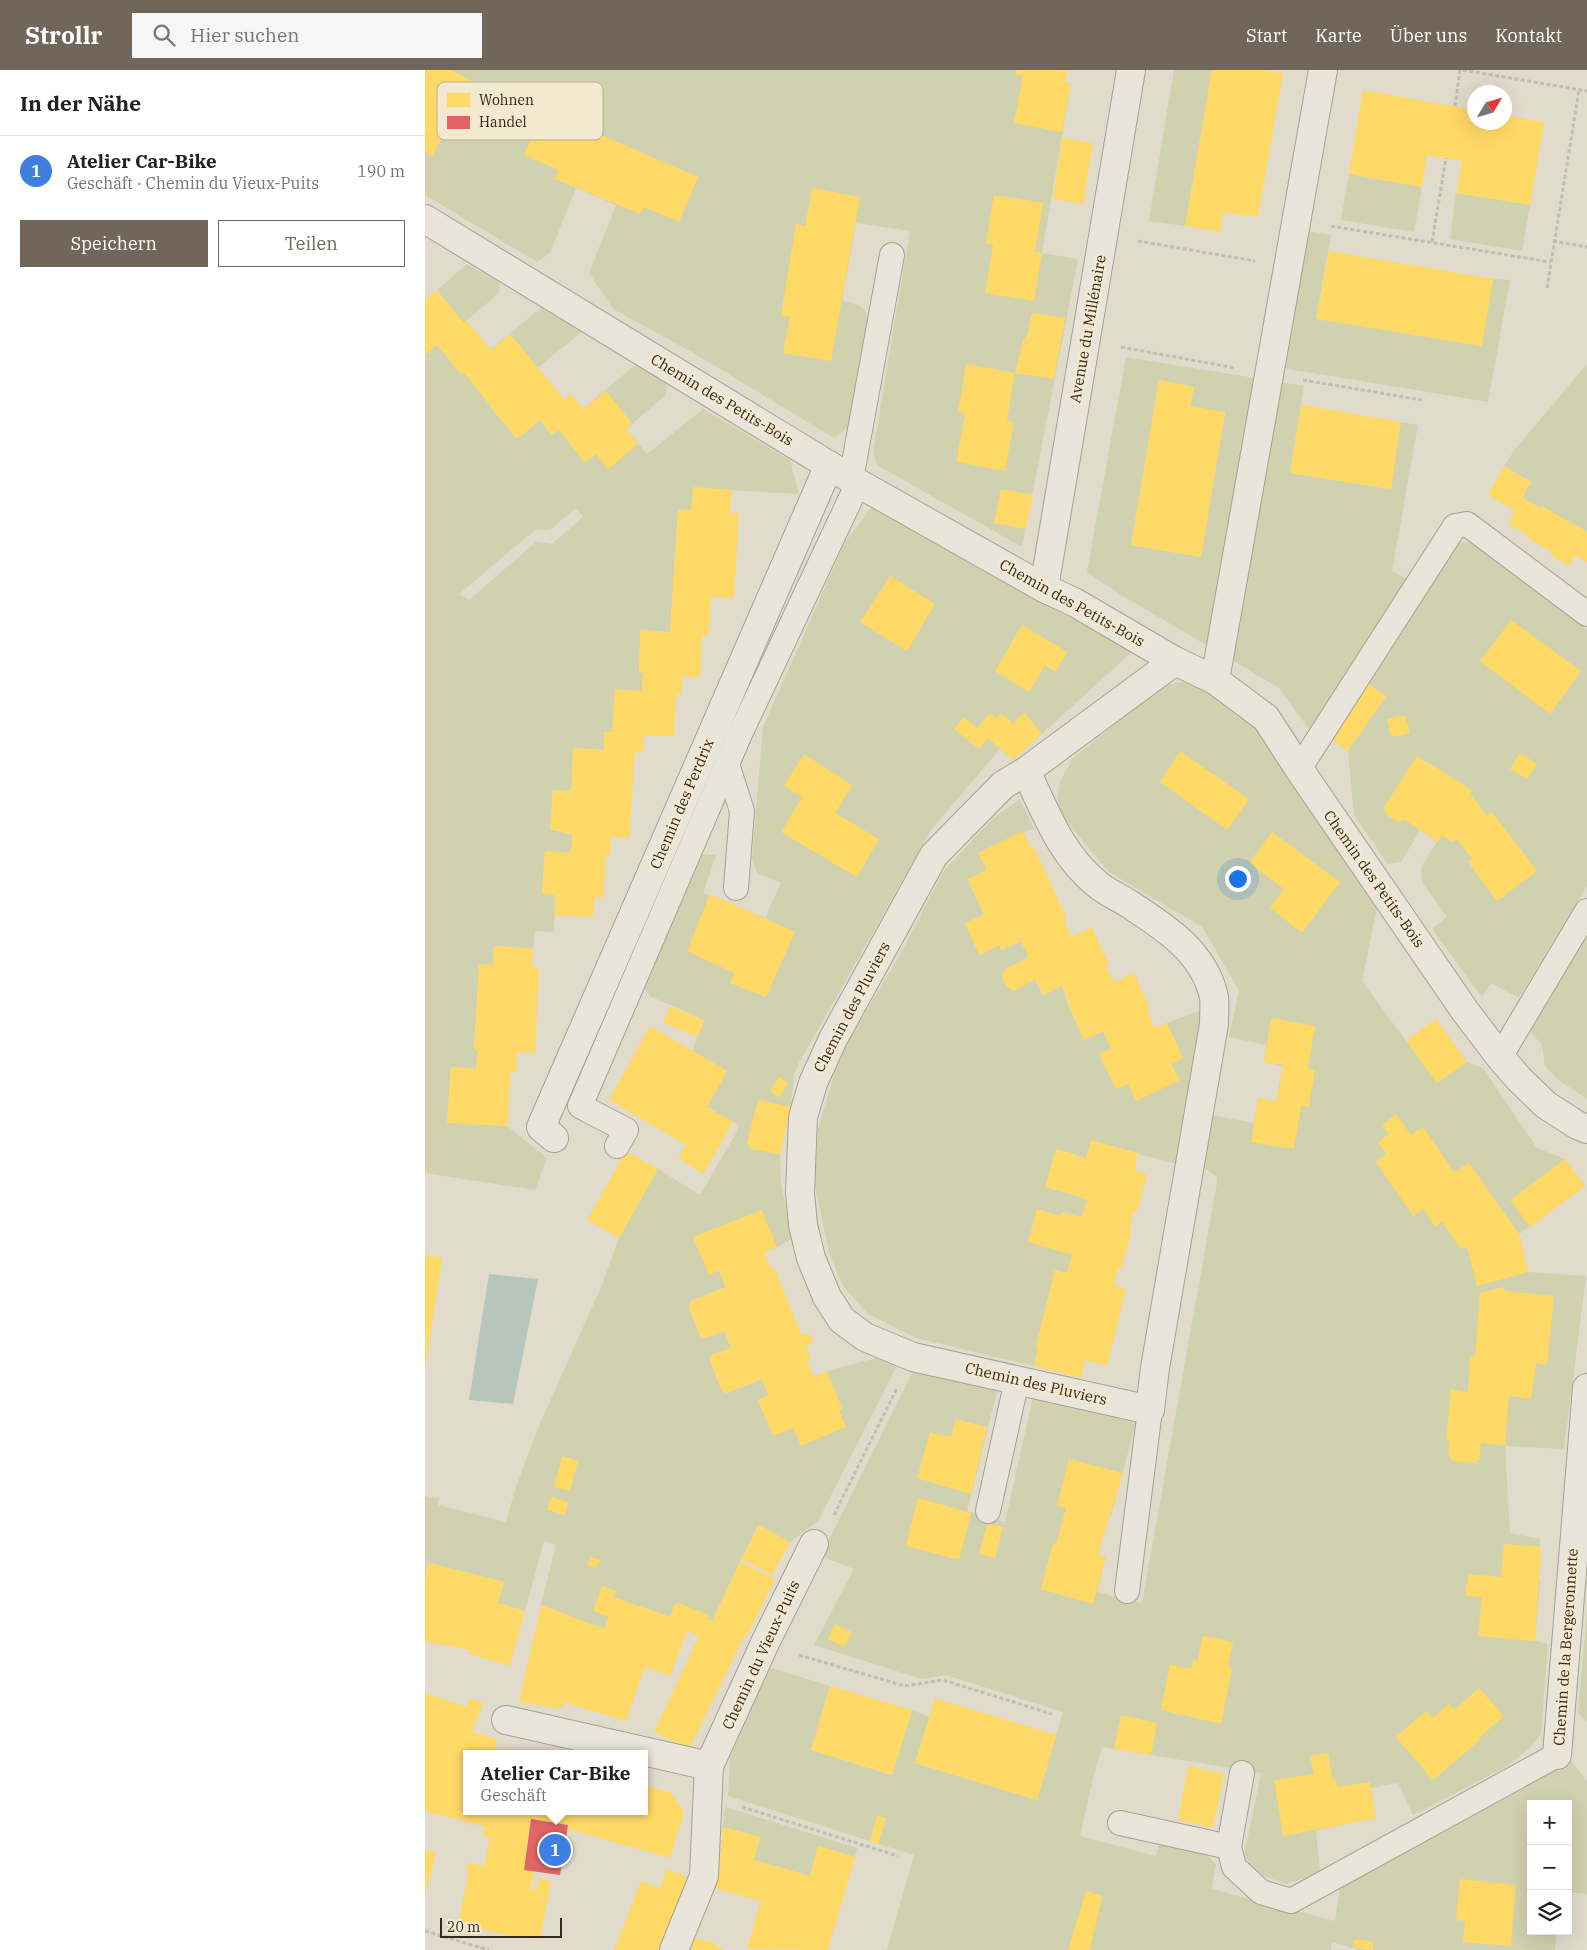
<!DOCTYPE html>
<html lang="de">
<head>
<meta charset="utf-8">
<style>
	body { margin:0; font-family:"IBM Plex Serif",serif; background:#f6f6f6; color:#202124 }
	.controls { position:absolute; right:15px; bottom:15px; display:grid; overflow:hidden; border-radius:0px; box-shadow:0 5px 20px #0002 }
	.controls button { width:45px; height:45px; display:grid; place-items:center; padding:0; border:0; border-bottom:1px solid #e0e0e0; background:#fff; color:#202124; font:25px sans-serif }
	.compass { position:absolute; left:1042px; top:15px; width:45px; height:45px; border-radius:50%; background:#fff; box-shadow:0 5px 20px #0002; rotate:52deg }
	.scale { position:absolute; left:15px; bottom:12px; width:122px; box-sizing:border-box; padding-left:5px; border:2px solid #33281d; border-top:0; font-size:14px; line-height:18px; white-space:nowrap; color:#33281d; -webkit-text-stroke:4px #f3e9d0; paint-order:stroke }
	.you { position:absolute; left:812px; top:808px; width:18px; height:18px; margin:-12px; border:4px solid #fff; border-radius:50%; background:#1a73e8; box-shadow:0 0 0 8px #1a73e833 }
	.badge { display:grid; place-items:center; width:32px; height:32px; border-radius:50%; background:#70675a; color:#fff; font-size:16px; font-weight:700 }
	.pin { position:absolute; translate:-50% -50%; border:2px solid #fff; box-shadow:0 1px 5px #0006 }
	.popup { position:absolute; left:38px; top:1680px; width:185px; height:65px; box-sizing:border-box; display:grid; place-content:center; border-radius:0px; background:#fff; filter:drop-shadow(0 1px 4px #0005); font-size:16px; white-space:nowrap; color:#757577 }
	.popup b { font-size:19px; color:#202124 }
	.popup::after { content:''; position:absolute; left:50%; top:100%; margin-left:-10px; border:10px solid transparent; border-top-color:#fff }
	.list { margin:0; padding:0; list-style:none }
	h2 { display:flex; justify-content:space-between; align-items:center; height:65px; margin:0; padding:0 20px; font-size:21px }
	h2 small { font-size:16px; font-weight:400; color:#757577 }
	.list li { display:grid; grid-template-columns:32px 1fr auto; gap:15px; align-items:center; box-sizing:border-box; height:70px; padding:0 20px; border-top:1px solid #e0e0e0 }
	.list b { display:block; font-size:19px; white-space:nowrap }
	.list p { margin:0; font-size:16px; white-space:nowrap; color:#757577 }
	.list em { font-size:16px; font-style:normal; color:#757577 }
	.actions { display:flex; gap:10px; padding:15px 20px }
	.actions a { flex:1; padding:11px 0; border:1px solid #70675a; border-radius:0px; text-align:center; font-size:18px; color:#70675a }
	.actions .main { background:#70675a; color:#fff }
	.icon { flex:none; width:28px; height:28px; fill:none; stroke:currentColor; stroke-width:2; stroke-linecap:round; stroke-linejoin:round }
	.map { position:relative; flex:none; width:1162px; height:1880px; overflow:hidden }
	header { display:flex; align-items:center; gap:30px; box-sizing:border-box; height:70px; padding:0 25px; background:#70675a; color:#fff }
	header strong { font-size:24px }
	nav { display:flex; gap:28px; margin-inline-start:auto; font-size:18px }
	.search { width:350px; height:45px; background:#f6f6f6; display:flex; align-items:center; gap:12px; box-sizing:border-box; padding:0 18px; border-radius:0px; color:#757577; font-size:19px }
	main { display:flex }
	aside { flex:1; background:#fff }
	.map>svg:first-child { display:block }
	.green { fill:#d0d1ae; fill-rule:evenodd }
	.water { fill:#b6c6bc }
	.homes { fill:#ffd966 }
	.shops { fill:#e06666 }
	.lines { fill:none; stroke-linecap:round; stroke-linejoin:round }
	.lane-casing { stroke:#a6a094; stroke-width:26 }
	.street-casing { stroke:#a6a094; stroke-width:30 }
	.path { stroke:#c2bcb3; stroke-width:3; stroke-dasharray:4 2.5; stroke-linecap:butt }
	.lane { stroke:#eae5db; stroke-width:24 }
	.street { stroke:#eae5db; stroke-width:28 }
	.labels { text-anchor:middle; stroke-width:5; stroke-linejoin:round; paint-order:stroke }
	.street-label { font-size:15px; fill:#33281d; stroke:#f3e9d0 }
	.key { fill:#f3e9d0; stroke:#b9af9a; stroke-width:1 }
	.key-label { font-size:14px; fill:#33281d }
</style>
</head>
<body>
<header>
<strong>Strollr</strong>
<div class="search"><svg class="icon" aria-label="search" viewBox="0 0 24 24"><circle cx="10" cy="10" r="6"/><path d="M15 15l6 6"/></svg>Hier suchen</div>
<nav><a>Start</a><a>Karte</a><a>Über uns</a><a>Kontakt</a></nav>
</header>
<main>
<aside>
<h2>In der Nähe<small></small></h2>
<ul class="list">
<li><span class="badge" style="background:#3f7fe0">1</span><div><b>Atelier Car-Bike</b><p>Geschäft · Chemin du Vieux-Puits</p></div><em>190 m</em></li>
</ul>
<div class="actions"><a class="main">Speichern</a><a>Teilen</a></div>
</aside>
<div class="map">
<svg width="1162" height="1880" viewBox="0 0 1162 1880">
	<rect width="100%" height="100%" fill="#e1dbcb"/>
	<!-- green -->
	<g class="green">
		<path d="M0,0H641L640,12L646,13L617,183L653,189L597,477L452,395L448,382L485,161L431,153L417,231C435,234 439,235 445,253L423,358L409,368L267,282L188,239L164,203L191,135L151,118L125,183L112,192L0,125Z"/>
		<path d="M749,0H787L760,156L724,151Z"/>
		<path d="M924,104L997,117L989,162L916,150Z"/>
		<path d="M1031,123L1105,135L1097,181L1025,169Z"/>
		<path d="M882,161L906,165L891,248L1056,276L1068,209L1085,210L1063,332L857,298Z"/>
		<path d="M42,194L75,213L73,224L12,275L36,304L116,238L157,262L65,336L92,369L115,350L127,365L210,295L242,314L241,325L201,359L222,384L278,339L365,390L374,424L268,418L266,440H253L245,562L216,560L214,602L218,603L217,621L187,662H179V680L149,678L146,721L128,720L125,760L147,764L146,783L120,782L117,823L130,825L129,862L110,861L108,879L69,876L68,895H54L49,979L53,980L51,999L26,997L22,1052L82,1056L122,1088L110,1120L0,1103V230ZM151,438L158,447L127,474L111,472L44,530L34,524L110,460H125Z"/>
		<path d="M701,287L879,316L865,403L965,419L976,352L993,355L967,501L983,510L887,663L854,618L698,526L662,502ZM734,310L769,317L765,336L800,343L775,487L706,475Z"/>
		<path d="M1162,294V462L1117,437L1116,438L1097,428L1106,412L1079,396L1090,379Z"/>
		<path d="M450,433L568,504L707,582L588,690L575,679L506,760L375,991L369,1004L366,1037L355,1084L356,1113L367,1169L352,1177L294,1200L301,1217L266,1231L264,1238L275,1266L280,1268L299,1261L306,1278L287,1285L285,1291L297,1321L301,1323L337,1309L344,1325L402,1301L451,1288L474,1292L393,1451L365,1472L333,1455L287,1551L250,1535L245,1547L188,1527L181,1545L184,1547L179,1559L116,1535L131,1475L119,1471L100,1541L73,1533L79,1512L3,1493L0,1507V1426L14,1428L13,1435L81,1452L90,1420L113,1358L177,1215L194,1168L233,1099L275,1125L315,1056L282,1037L302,1001L267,981L279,950L225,926L217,914L276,784L291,785L278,823L340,848L356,813L332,803L327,788L338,657L420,472Z"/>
		<path d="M1035,472L1048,473L1162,560V816L1094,928L1066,913L1057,927L1007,859L1022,847L997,812L996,797L1012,772L995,760L976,792L963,794L929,745L923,681L961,626L942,613Z"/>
		<path d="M762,611L828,649L954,828L937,911L1012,1013L1042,992L1058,998L1112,1078L1140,1089L1160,1116L1094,1164L1103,1202L1161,1206L1139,1379L1080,1376L1085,1463L1115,1469L1113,1510L1115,1511L1110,1571L1123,1574L1116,1664L1106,1677L1081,1697L988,1745L973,1713L946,1718L951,1748L891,1760L895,1803L861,1814L834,1804L819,1786L836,1703L677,1677L668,1708L655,1766L731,1786L734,1774L781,1784L791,1794L787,1819L910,1851L915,1818L1146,1691L1162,1711V1824L1143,1822V1734H1106V1861H1132L1130,1880H934L907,1872L906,1880H462L489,1785L303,1726L305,1688L343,1597L405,1616L386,1680L467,1705L487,1640L505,1647L490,1693L612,1730L638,1642L521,1605L497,1609L389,1575L429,1499L396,1486L491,1295L573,1317L542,1441L580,1452L608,1327L711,1353L685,1449H682L673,1484L681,1487L672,1522L717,1533L792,1113V1107L776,1095L787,1045L829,1053L833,1028L851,1031L858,996L839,992L841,975L804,967L814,920L777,857L684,802L637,746L632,728L635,712L647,689L737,616Z"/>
		<path d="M595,729L609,759L598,762L554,783L562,800L543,810L559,845L540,853L555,885L574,875L577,880L596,871L604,887L601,889L617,925L637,916L643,934L659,970L678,961L687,978L742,953L776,940L751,1094L666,1071L661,1088L631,1079L621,1117L662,1129L642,1203L630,1200L611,1277L613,1278L609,1296L491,1268L443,1244L418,1216L404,1183L390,1116L393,1059L410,1001L422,973L475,885L518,802L568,748Z"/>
		<path d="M1162,860V1029L1132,1009L1120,996L1117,975L1104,960Z"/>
		<path d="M1162,1540V1652L1153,1643Z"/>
		<path d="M300,1737L432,1778L430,1787L393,1776L385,1806L329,1790L335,1767L298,1757Z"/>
	</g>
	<!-- water -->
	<path class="water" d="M64,1204L113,1209L88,1334L44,1330Z"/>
	<!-- homes -->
	<g class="homes">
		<path d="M0,0H26L47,11L7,86L0,82Z"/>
		<path d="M591,0H642L640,12L646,13L637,62L589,53L598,6L590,4Z"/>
		<path d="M787,0H839L858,3L833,147L798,142L795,162L760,156Z"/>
		<path d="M938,20L1050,40V52H1080V45L1119,52L1105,135L1031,123L1037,91L1002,85L997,117L924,104Z"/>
		<path d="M119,40L273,107L254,152L219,137L215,144L130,109L134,100L99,85Z"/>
		<path d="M637,68L668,73L658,134L628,129Z"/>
		<path d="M387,118L435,127L406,291L358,283L365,247L356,245L371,154L380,156Z"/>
		<path d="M569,125L618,133L610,182L617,183L609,231L560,223L568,175L561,173Z"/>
		<path d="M904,181L1068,209L1057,276L891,249Z"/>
		<path d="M12,220L39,253L41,250L66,280L85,264L139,329L146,324L158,339L181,321L207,353L201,359L213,374L183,399L171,384L160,393L134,360L127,365L115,350L92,369L39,303L36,304L12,275L0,285V230Z"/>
		<path d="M607,243L640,248L629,309L590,303L598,270L602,266Z"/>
		<path d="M541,294L590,303L582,351L589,352L580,401L531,392L540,344L533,342Z"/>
		<path d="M734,310L769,317L765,336L800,342L776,487L706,475Z"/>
		<path d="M876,335L976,352L966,419L865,403Z"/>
		<path d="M1079,396L1106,412L1097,428L1116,438L1117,436L1162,462V492L1150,485L1144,496L1125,485L1127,482L1100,466L1102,464L1083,454L1090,441L1063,425Z"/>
		<path d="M268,417L307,420L305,443H314L309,528L286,527L284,565H277L275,607L257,606L256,624H251L249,666L219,665L218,683L210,682L204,768L186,767L185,785H181L178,828L170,827L168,847L130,845V825L117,824L120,781L146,783L147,764L137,763V761L125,760L128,720L146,721L148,678L179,680V662H187L190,619L217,621L218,603H214L215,560L245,562L253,440H266Z"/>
		<path d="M576,419L608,425L601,459L569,453Z"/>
		<path d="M465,506L510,534L482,581L435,552Z"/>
		<path d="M1086,550L1156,601L1125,644L1055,591Z"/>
		<path d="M597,555L642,582L630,602L620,595L604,622L570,601Z"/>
		<path d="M942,613L961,626L923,681L904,668Z"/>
		<path d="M565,643L572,648L576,643L588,653L599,643L617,663L588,690L563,668L554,679L529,659L539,647L552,658Z"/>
		<path d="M980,645L985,663L966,667L962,649Z"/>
		<path d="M755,681L824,729L802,760L735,712Z"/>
		<path d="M1095,683L1112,694L1102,709L1085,699Z"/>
		<path d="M379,684L427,715L410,743L454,769L432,807L356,762L377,727L359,716Z"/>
		<path d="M992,686L1047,720L1045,723L1062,746L1067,742L1112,801L1072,831L1043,792L1047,789L1032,769L1028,772L1017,765L1013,772L980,750L973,752L960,744L959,737Z"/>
		<path d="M598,761L606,779L609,777L626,814L642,849L639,850L647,867L667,857L684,894L681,896L689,912L709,903L725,939L722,940L730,958L742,953L758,988L746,994L755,1010L711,1031L703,1014L691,1019L674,984L686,979L678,961L659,970L643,934L645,933L637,916L618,925L611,909L588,921L581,915L577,908L579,900L604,887L596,871L576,880L574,875L554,885L540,853L559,845L543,809L562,800L553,783Z"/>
		<path d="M847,762L915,812L877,863L845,838L859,819L824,793Z"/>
		<path d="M285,824L370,862L341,927L305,913L309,903L262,881Z"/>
		<path d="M69,876L108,879L107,898H114L110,983L92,982L91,1002L86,1001L82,1056L22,1053L26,997L51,999L53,980H49L54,894L68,895Z"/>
		<path d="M245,936L279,950L272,967L238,952Z"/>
		<path d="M846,948L890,956L883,999L890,1000L884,1037L876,1036L869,1079L826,1072L833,1028L851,1031L855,1014L858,995L839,992Z"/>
		<path d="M1011,949L1042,992L1012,1013L981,971Z"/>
		<path d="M225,956L302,1001L282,1037L308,1052L278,1104L253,1088L261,1075L184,1030Z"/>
		<path d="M354,1007L363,1013L354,1028L345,1021Z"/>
		<path d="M333,1030L366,1037L355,1084L326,1079L322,1073Z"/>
		<path d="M971,1044L986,1065L998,1057L1029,1102L1044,1093L1094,1164L1103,1202L1052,1216L1042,1177L1035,1178L1017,1152L1010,1156L998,1139L988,1146L951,1092L961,1084L953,1072L964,1064L957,1055Z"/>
		<path d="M666,1070L713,1083L709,1100L722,1104L712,1142L709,1141L704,1159L707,1160L696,1199L693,1198L689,1215L701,1219L682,1296L660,1290L656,1308L609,1296L613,1278L611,1277L630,1200L642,1203L647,1185L603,1172L612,1139L635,1146L636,1142L657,1147L662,1129L620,1117L631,1079L661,1088Z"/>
		<path d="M201,1081L233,1099L194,1168L162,1150Z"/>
		<path d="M1140,1089L1160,1116L1105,1157L1085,1130Z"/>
		<path d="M337,1140L352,1177L339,1182L346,1199L349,1197L376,1264H386L388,1270L386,1274L381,1276L386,1290L382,1291L389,1307L402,1301L417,1339L414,1341L421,1357L376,1376L368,1358L348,1366L333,1330L344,1325L337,1309L302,1323L297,1321L285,1291L287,1285L306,1278L299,1261L280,1268L275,1266L264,1238L266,1231L301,1217L294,1200L284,1205L268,1167Z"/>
		<path d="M0,1185L17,1188L1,1295H0Z"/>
		<path d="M1079,1217L1080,1221L1129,1226L1122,1295L1111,1293L1106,1329L1084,1326L1080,1375L1056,1373L1054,1389L1050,1393L1028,1391L1023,1385L1025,1371L1021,1370L1026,1319L1043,1322L1045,1286L1050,1287L1055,1223Z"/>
		<path d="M531,1349L562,1357L546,1424L492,1408L505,1362L526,1367Z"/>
		<path d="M137,1386L153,1391L145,1421L129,1417Z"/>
		<path d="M644,1389L698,1403L673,1484L681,1487L668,1534L616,1519L628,1473L631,1474L641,1438L632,1435Z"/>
		<path d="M126,1427L143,1432L140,1445L122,1440Z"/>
		<path d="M493,1428L546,1443L534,1490L481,1476Z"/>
		<path d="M562,1454L578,1457L570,1488L554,1484Z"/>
		<path d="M334,1455L365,1472L347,1505L316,1489Z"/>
		<path d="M1079,1474L1116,1477L1110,1571L1053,1566L1057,1527L1040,1526L1043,1504L1076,1507Z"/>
		<path d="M166,1487L175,1490L171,1498L163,1495Z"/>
		<path d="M315,1492L350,1509L321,1568L319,1566L264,1679L229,1662L274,1566L262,1561L245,1606L220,1597L201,1651L138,1632L137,1639L94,1632L116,1535L179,1559L184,1547L168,1541L177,1516L191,1521L188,1527L245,1547L251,1532L284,1545L282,1549L287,1551Z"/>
		<path d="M3,1493L79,1512L73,1533L100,1541L85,1596L44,1584L46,1580L0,1572V1507Z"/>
		<path d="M410,1554L427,1562L419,1577L403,1569Z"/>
		<path d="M777,1566L808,1572L803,1597L807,1598L796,1654L736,1640L745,1594L766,1599L768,1590L773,1591Z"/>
		<path d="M405,1616L487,1640L467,1705L386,1680Z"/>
		<path d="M1054,1618L1079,1646L1054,1668L1055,1670L1008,1710L971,1667L1001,1641L1008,1648L1024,1634L1029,1640Z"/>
		<path d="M0,1623L42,1637L44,1628L58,1633L47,1662L72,1669L69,1680L78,1683L41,1684V1741H219V1715L246,1723L259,1742L245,1788L143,1759V1755L106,1749L99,1800L109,1801L105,1819L111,1820L114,1809L126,1811L115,1870L96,1866L95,1868L33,1854L44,1801L41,1800L43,1793L59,1796L65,1768L57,1765L61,1757L0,1741Z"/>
		<path d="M510,1628L631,1665L612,1730L490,1693Z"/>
		<path d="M696,1645L732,1653L726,1685L689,1679Z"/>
		<path d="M903,1683L908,1710L911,1709L912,1717L945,1712L951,1748L858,1766L849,1710L889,1704L885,1686Z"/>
		<path d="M763,1696L799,1704L788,1758L753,1750Z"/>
		<path d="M452,1746L461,1748L453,1774L445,1771Z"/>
		<path d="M298,1757L335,1767L329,1790L385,1806L393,1776L430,1787L403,1880L322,1879L336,1831L289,1818L293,1808Z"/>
		<path d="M0,1780L11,1783L1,1822L0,1821Z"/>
		<path d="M242,1799L267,1809L239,1880H189L216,1811L235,1818Z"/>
		<path d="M1035,1809L1091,1815L1086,1876L1038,1872L1040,1851L1031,1850Z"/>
		<path d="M661,1821L677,1826L665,1880H643Z"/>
		<path d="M267,1867L292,1874V1877L299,1880H262Z"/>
		<path d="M929,1869L948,1872V1880L929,1878Z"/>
	</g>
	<!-- shops -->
	<path class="shops" d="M106,1749L143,1755L135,1805L99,1800Z"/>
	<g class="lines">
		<!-- lane casing -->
		<g class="lane-casing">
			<g id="lane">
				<path d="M426,409L467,185"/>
				<path d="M302,694L317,741L311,818"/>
				<path d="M874,699L1030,456L1042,454L1162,544"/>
				<path d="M1075,987L1162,841"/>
				<path d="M192,1076L201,1060L155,1036L315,664L433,413"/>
				<path d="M563,1441L592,1310"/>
				<path d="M702,1521L725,1340"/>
				<path d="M817,1703L804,1777L809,1797L836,1822L866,1831L1132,1685"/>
				<path d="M695,1753L804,1777"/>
			</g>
		</g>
		<!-- street casing -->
		<g class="street-casing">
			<g id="street">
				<path d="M0,149L433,413L619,518L649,532L750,591L790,610L841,648L874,699L1040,941L1075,987L1094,1009L1121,1035L1152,1055L1162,1059"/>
				<path d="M619,518L706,0"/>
				<path d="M790,610L898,0"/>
				<path d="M601,701C620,741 636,785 672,814C680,821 691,826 701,832C738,856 779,881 789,927C790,935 789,945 789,954L730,1298L725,1340L488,1287L440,1267L417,1250L402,1227L386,1188L378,1155L375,1123L378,1047L388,1013L408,969L509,785L578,715L601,701L750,591"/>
				<path d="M129,1068L116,1057L404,395"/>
				<path d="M81,1650L284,1696"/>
				<path d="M1132,1685L1162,1318"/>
				<path d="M249,1880L279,1806L284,1696L340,1573L389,1474"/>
			</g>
		</g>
		<!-- path -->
		<g class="path">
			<path d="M1038,0L1162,21"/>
			<path d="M1030,36L1035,0"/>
			<path d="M906,156L1125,192"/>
			<path d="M713,171L830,191"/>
			<path d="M1128,171L1162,177"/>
			<path d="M1007,172L1021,88"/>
			<path d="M1122,218L1154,20"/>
			<path d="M696,277L810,298"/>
			<path d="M878,310L997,330"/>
			<path d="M409,1445L472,1318"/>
			<path d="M374,1585L480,1616L518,1610L627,1644"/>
			<path d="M317,1737L473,1786"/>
			<path d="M0,1861L64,1880"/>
		</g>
		<!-- lane -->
		<use href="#lane" class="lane"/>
		<!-- street -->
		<use href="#street" class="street"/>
	</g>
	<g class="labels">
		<!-- street labels -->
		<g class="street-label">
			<text transform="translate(663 259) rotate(-80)" y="5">Avenue du Millénaire</text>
			<text transform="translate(297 330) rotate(31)" y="5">Chemin des Petits-Bois</text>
			<text transform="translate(647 533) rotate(29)" y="5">Chemin des Petits-Bois</text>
			<text transform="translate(257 734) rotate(-67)" y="5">Chemin des Perdrix</text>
			<text transform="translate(949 809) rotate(55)" y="5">Chemin des Petits-Bois</text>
			<text transform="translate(427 937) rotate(-62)" y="5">Chemin des Pluviers</text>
			<text transform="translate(611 1314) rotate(13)" y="5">Chemin des Pluviers</text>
			<text transform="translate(1141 1577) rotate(-86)" y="5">Chemin de la Bergeronnette</text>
			<text transform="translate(336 1585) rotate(-65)" y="5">Chemin du Vieux-Puits</text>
		</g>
	</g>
	<!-- legend -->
	<rect x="12" y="12" width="166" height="58" rx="8" class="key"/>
	<rect x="22" y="23" width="23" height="14" fill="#ffd966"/>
	<rect x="22" y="46" width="23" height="13" fill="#e06666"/>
	<g class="key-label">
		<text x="54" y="35">Wohnen</text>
		<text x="54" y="57">Handel</text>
	</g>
</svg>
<div class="controls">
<button>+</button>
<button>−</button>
<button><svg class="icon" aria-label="layers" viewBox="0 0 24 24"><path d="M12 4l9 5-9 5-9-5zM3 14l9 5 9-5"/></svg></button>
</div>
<svg class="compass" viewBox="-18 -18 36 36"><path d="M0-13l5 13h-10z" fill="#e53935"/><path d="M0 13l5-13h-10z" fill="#757577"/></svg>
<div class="scale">20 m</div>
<div class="you"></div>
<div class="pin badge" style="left:130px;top:1780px;background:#3f7fe0">1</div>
<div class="popup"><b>Atelier Car-Bike</b>Geschäft</div>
</div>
</main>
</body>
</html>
